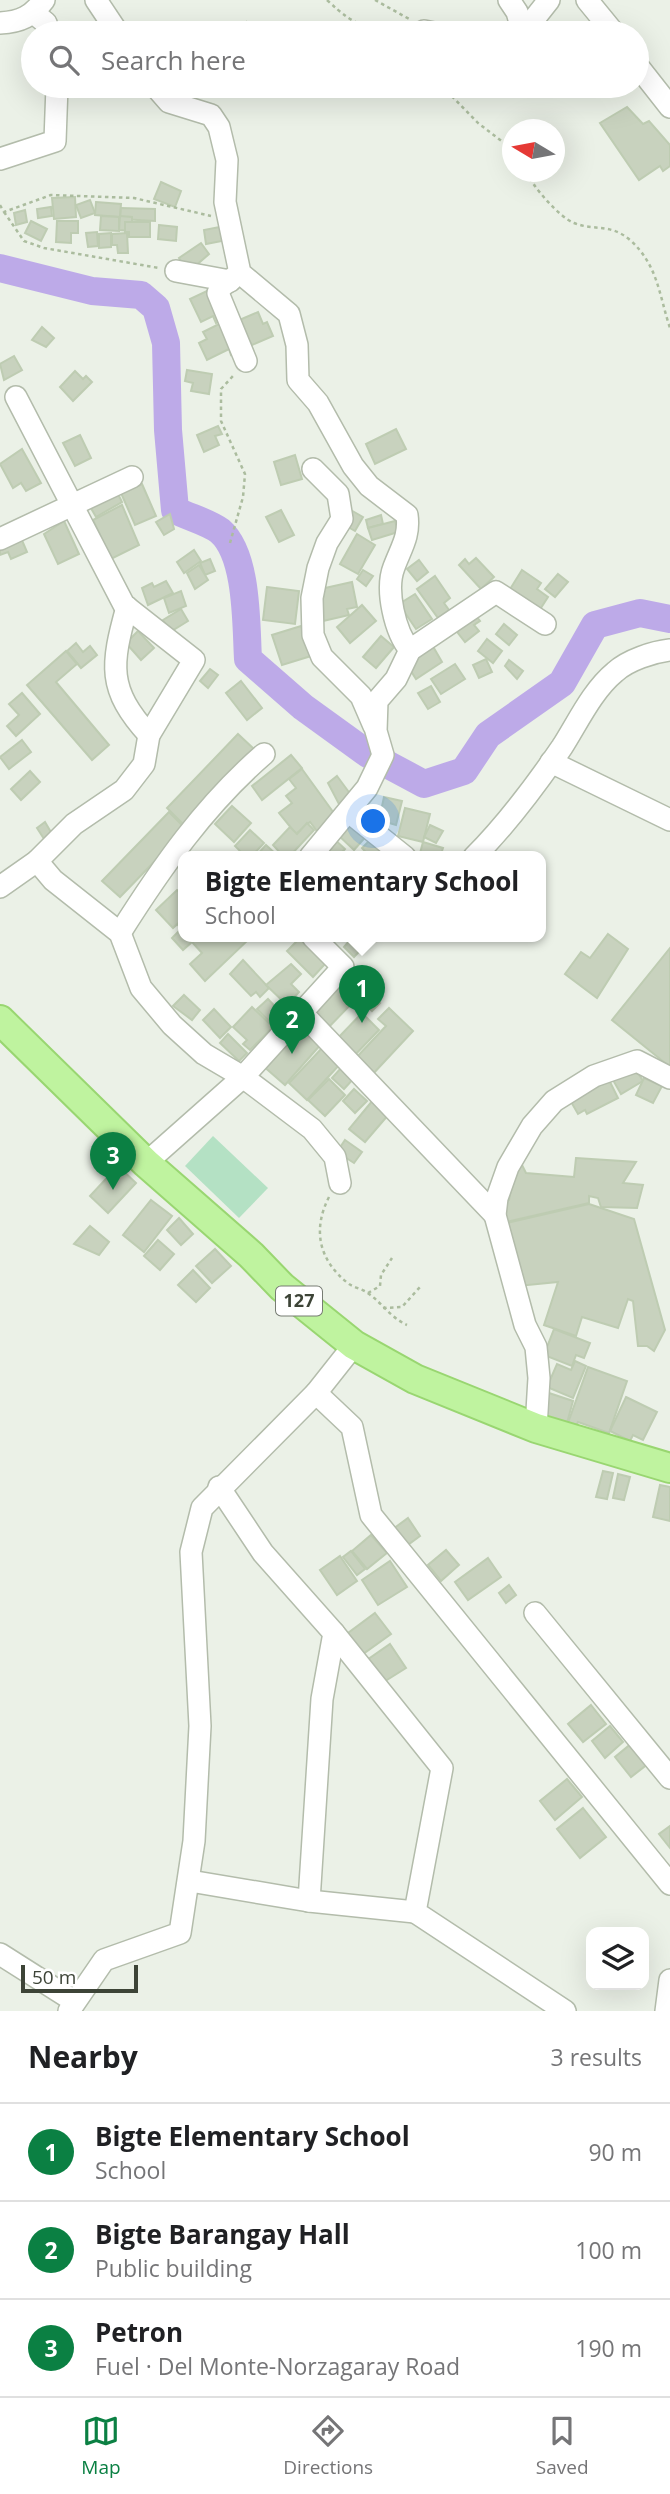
<!DOCTYPE html>
<html lang="en">
<head>
<meta charset="utf-8">
<style>
	body { margin:0; font-family:"Open Sans",sans-serif; background:#f6f6f6; color:#202124 }
	.controls { position:absolute; right:21px; bottom:21px; display:grid; overflow:hidden; border-radius:14px; box-shadow:0 7px 28px #0002 }
	.controls button { width:63px; height:63px; display:grid; place-items:center; padding:0; border:0; border-bottom:2px solid #e0e0e0; background:#fff; color:#202124; font:35px sans-serif }
	.compass { position:absolute; left:502px; top:119px; width:63px; height:63px; border-radius:50%; background:#fff; box-shadow:0 7px 28px #0002; rotate:280deg }
	.scale { position:absolute; left:21px; bottom:18px; width:117px; box-sizing:border-box; padding-left:7px; border:4px solid #3d4437; border-top:0; font-size:19px; line-height:24px; white-space:nowrap; color:#3d4437; -webkit-text-stroke:5px #fff; paint-order:stroke }
	.you { position:absolute; left:374px; top:822px; width:24px; height:24px; margin:-18px; border:5px solid #fff; border-radius:50%; background:#1a73e8; box-shadow:0 0 0 10px #1a73e833 }
	.badge { display:grid; place-items:center; width:46px; height:46px; border-radius:50%; background:#0b8043; color:#fff; font-size:23px; font-weight:700 }
	.pin { position:absolute; translate:-50% -58px; filter:drop-shadow(0 2px 4px #0008) }
	.pin::after { content:''; position:absolute; top:37px; width:24px; height:21px; background:inherit; clip-path:polygon(0 0,100% 0,50% 100%) }
	.popup { position:absolute; left:178px; top:851px; width:368px; height:91px; box-sizing:border-box; display:grid; place-content:center; border-radius:14px; background:#fff; filter:drop-shadow(0 2px 5px #0005); font-size:23px; white-space:nowrap; color:#757577 }
	.popup b { font-size:26px; color:#202124 }
	.popup::after { content:''; position:absolute; left:50%; top:100%; margin-left:-14px; border:14px solid transparent; border-top-color:#fff }
	.list { margin:0; padding:0; list-style:none }
	h2 { display:flex; justify-content:space-between; align-items:center; height:91px; margin:0; padding:0 28px; font-size:30px }
	h2 small { font-size:23px; font-weight:400; color:#757577 }
	.list li { display:grid; grid-template-columns:46px 1fr auto; gap:21px; align-items:center; box-sizing:border-box; height:98px; padding:0 28px; border-top:2px solid #e0e0e0 }
	.list b { display:block; font-size:26px; white-space:nowrap }
	.list p { margin:0; font-size:23px; white-space:nowrap; color:#757577 }
	.list em { font-size:23px; font-style:normal; color:#757577 }
	.icon { flex:none; width:38px; height:38px; fill:none; stroke:currentColor; stroke-width:2; stroke-linecap:round; stroke-linejoin:round }
	.map { position:relative; flex:none; width:670px; height:2011px; overflow:hidden }
	.search { position:absolute; background:#fff; box-shadow:0 7px 28px #0002; left:21px; right:21px; top:21px; height:77px; display:flex; align-items:center; gap:18px; box-sizing:border-box; padding:0 24px; border-radius:38px; color:#757577; font-size:26px }
	.sheet { height:385px; background:#fff }
	nav { display:flex; justify-content:space-around; align-items:center; box-sizing:border-box; height:98px; border-top:2px solid #e0e0e0; background:#fff; font-size:19px; color:#757577 }
	nav a { display:grid; justify-items:center; gap:4px }
	nav .on { color:#0b8043 }
	.map>svg:first-child { display:block }
	.green { fill:#b4e1c4 }
	.lines { fill:none; stroke-linecap:round; stroke-linejoin:round }
	.river { stroke:#bdaae8; stroke-width:28 }
	.building { fill:#c8d2be; stroke:#beccb2; stroke-width:2 }
	.minor-casing { stroke:#b3bcab; stroke-width:24 }
	.major-casing { stroke:#99d671; stroke-width:32 }
	.path { stroke:#abbc9e; stroke-width:2.5; stroke-dasharray:3.5 3.5; stroke-linecap:butt }
	.minor { stroke:#fff; stroke-width:21 }
	.major { stroke:#bff39f; stroke-width:28 }
	.labels { text-anchor:middle; stroke-width:7; stroke-linejoin:round; paint-order:stroke }
	.shield { fill:#fff; stroke:#777c73; stroke-width:2 }
	.shield-label { font-size:18px; font-weight:bold; fill:#3d4437 }
</style>
</head>
<body>
<div class="map">
<svg width="670" height="2011" viewBox="0 0 670 2011">
	<rect width="100%" height="100%" fill="#ebf1e7"/>
	<!-- green -->
	<path class="green" d="M213,1136L268,1188L239,1218L185,1166Z"/>
	<g class="lines">
		<!-- river -->
		<path class="river" d="M0,268L92,291L141,295L156,308L166,343L168,430L175,510C188,517 208,522 220,531C248,555 246,625 248,659L303,707L368,754L424,784L464,771L488,735L562,683L595,625L640,613L670,619"/>
	</g>
	<!-- building -->
	<g class="building">
		<path d="M627,107L643,124L649,121L670,145V166L663,171L660,166L639,180L600,123Z"/>
		<path d="M161,182L181,191L175,207L154,199Z"/>
		<path d="M75,197L76,217L54,219L52,198Z"/>
		<path d="M90,200L95,213L81,218L76,205Z"/>
		<path d="M96,202L121,204L120,217L95,215Z"/>
		<path d="M51,207L52,216L38,218L37,209Z"/>
		<path d="M121,208L155,209V221L120,219Z"/>
		<path d="M25,210L27,222L16,225L14,213Z"/>
		<path d="M101,216L119,217V231L100,230Z"/>
		<path d="M120,216L132,217V231L119,230Z"/>
		<path d="M31,221L47,229L41,241L25,233Z"/>
		<path d="M57,221H78V233H71V243L56,242Z"/>
		<path d="M125,222H150V237H129V232H125Z"/>
		<path d="M159,225L177,227L176,241L158,239Z"/>
		<path d="M225,226L227,240L206,244L204,230Z"/>
		<path d="M97,232L98,246L88,247L86,233Z"/>
		<path d="M111,233V247L99,248V234Z"/>
		<path d="M127,233L128,253H118L117,245H112V234Z"/>
		<path d="M201,243L209,254L193,268L186,269L179,258Z"/>
		<path d="M209,290L225,318L216,323L213,316L201,322L190,299Z"/>
		<path d="M258,312L263,324L267,322L273,336L252,345L237,321Z"/>
		<path d="M225,321L240,350L231,355L229,349L207,360L199,343L207,339L203,332Z"/>
		<path d="M42,327L54,338L46,347L32,340Z"/>
		<path d="M14,356L22,370L4,380L0,364Z"/>
		<path d="M187,370L212,374L209,394L191,391L193,383L185,381Z"/>
		<path d="M75,371L83,379L86,376L92,382L73,401L60,387Z"/>
		<path d="M218,426L222,434L215,436L219,445L204,452L197,435Z"/>
		<path d="M396,429L406,449L375,464L366,444Z"/>
		<path d="M80,435L91,458L75,466L63,443Z"/>
		<path d="M22,449L41,483L26,491L21,483L13,488L0,464Z"/>
		<path d="M295,455L302,479L281,485L274,462Z"/>
		<path d="M142,484L156,516L135,525L121,493Z"/>
		<path d="M115,488L122,502L96,517L88,503Z"/>
		<path d="M122,505L139,545L111,559L93,520Z"/>
		<path d="M349,509L363,517L355,531L341,523Z"/>
		<path d="M281,510L294,535L279,542L266,517Z"/>
		<path d="M170,514L174,529L164,535L156,522Z"/>
		<path d="M381,515L383,524L368,528L366,520Z"/>
		<path d="M64,521L79,554L58,564L44,534Z"/>
		<path d="M395,521L398,532L372,540L368,528Z"/>
		<path d="M357,534L375,545L358,574L340,564Z"/>
		<path d="M21,538L27,552L11,559L8,552L0,555V544Z"/>
		<path d="M194,550L201,561L184,573L177,562Z"/>
		<path d="M476,558L494,577L481,589L459,565L465,559L469,564Z"/>
		<path d="M210,559L215,571L205,575L200,563Z"/>
		<path d="M419,560L428,572L417,581L407,569Z"/>
		<path d="M199,565L208,580L195,589L187,573Z"/>
		<path d="M363,570L373,576L366,586L357,579Z"/>
		<path d="M522,570L541,583L537,589L548,597L537,614L507,594Z"/>
		<path d="M558,574L568,582L555,597L545,589Z"/>
		<path d="M435,576L450,598L444,603L449,610L438,618L417,589Z"/>
		<path d="M166,581L173,593L148,605L142,588L152,583L154,587Z"/>
		<path d="M352,582L357,607L347,609L349,615L323,621L316,590Z"/>
		<path d="M267,587L299,591L295,624L263,620Z"/>
		<path d="M181,591L186,606L169,613L164,598Z"/>
		<path d="M415,594L432,619L416,629L399,604Z"/>
		<path d="M362,605L376,621L350,643L337,627Z"/>
		<path d="M181,609L188,621L170,632L163,620Z"/>
		<path d="M474,613L480,621L474,625L479,631L465,642L454,628Z"/>
		<path d="M504,624L517,635L509,645L496,634Z"/>
		<path d="M301,626L311,656L282,665L272,635Z"/>
		<path d="M138,631L154,648L141,660L126,643Z"/>
		<path d="M381,636L394,647L376,668L363,657Z"/>
		<path d="M487,639L502,651L493,663L478,651Z"/>
		<path d="M76,643L83,652L90,646L97,655L81,668L67,651Z"/>
		<path d="M431,643L442,662L416,679L404,660Z"/>
		<path d="M66,651L77,664L56,682L109,745L92,760L27,685Z"/>
		<path d="M486,659L492,672L479,678L473,665Z"/>
		<path d="M509,660L523,671L517,679L505,666Z"/>
		<path d="M455,664L465,679L441,694L431,679Z"/>
		<path d="M210,669L218,675L208,688L200,681Z"/>
		<path d="M241,681L262,708L247,720L226,693Z"/>
		<path d="M431,686L440,702L428,709L418,693Z"/>
		<path d="M22,693L40,714L16,736L7,726L19,715L9,704Z"/>
		<path d="M238,734L255,750L184,825L167,808Z"/>
		<path d="M22,740L31,752L9,769L0,757Z"/>
		<path d="M291,755L302,768L262,800L252,786Z"/>
		<path d="M302,769L336,816L317,831L310,822L296,834L279,813L292,803L286,796L296,788L289,779Z"/>
		<path d="M30,771L40,782L21,800L11,789Z"/>
		<path d="M337,776L351,795L339,804L328,783Z"/>
		<path d="M384,797L402,801L396,825L379,820Z"/>
		<path d="M232,806L251,823L234,842L215,824Z"/>
		<path d="M405,808L430,814L423,842L398,836Z"/>
		<path d="M169,812L186,829L120,897L102,881Z"/>
		<path d="M351,819L368,834L354,850L337,834Z"/>
		<path d="M45,822L52,834L44,839L37,828Z"/>
		<path d="M307,823L314,830L289,857H284L273,845L290,827L297,834Z"/>
		<path d="M430,825L443,831L436,843L424,837Z"/>
		<path d="M250,830L264,843L251,857H246L235,846Z"/>
		<path d="M331,836L345,849L338,857H329L320,849Z"/>
		<path d="M373,837L385,850L378,857H370L362,848Z"/>
		<path d="M423,842L443,848L440,857H419Z"/>
		<path d="M266,845L279,857H255Z"/>
		<path d="M177,890L184,896V918L173,928L156,910Z"/>
		<path d="M184,920V937H244L247,941L205,981L190,964L202,953L192,942L183,950L172,938L181,929L178,925Z"/>
		<path d="M608,934L628,949L597,998L565,974L581,952L590,958Z"/>
		<path d="M347,937H373L354,957L344,947L350,940Z"/>
		<path d="M300,938L325,964L313,977L287,951Z"/>
		<path d="M670,948V1067L612,1020Z"/>
		<path d="M243,960L269,988L260,997L256,992L251,996L230,974Z"/>
		<path d="M291,964L301,974L291,984L299,992L287,1005L266,985Z"/>
		<path d="M355,971L374,990L370,993L380,1003L372,1011L343,983Z"/>
		<path d="M341,982L357,998L325,1031L309,1015Z"/>
		<path d="M184,995L200,1010L192,1020L173,1006Z"/>
		<path d="M268,999L283,1015L273,1025L257,1009Z"/>
		<path d="M252,1007L273,1027L250,1050L243,1044L247,1040L233,1027Z"/>
		<path d="M389,1008L413,1031L371,1076L354,1060L386,1026L378,1019Z"/>
		<path d="M214,1009L231,1027L220,1038L203,1020Z"/>
		<path d="M362,1013L379,1030L352,1058L335,1041Z"/>
		<path d="M299,1023L322,1043L285,1085L262,1065Z"/>
		<path d="M228,1034L247,1053L239,1061L220,1043Z"/>
		<path d="M324,1046L341,1063L307,1100L289,1083Z"/>
		<path d="M342,1067L354,1078L344,1089L332,1078Z"/>
		<path d="M635,1068L643,1081L621,1094L613,1080Z"/>
		<path d="M644,1078L662,1086L653,1103L636,1095Z"/>
		<path d="M329,1079L345,1095L325,1116L308,1100Z"/>
		<path d="M609,1080L618,1098L587,1114L585,1110L578,1114L570,1100Z"/>
		<path d="M354,1089L367,1101L355,1113L343,1101Z"/>
		<path d="M373,1100L389,1114L365,1142L349,1129Z"/>
		<path d="M345,1140L362,1152L354,1163L337,1152Z"/>
		<path d="M576,1158L636,1162L623,1183L643,1185L637,1208L601,1207L598,1198L589,1196V1203L501,1223L499,1205L509,1200L515,1170L521,1163L526,1173L574,1177Z"/>
		<path d="M118,1166L136,1183L108,1213L90,1196Z"/>
		<path d="M151,1200L172,1216L144,1252L123,1235Z"/>
		<path d="M589,1204L634,1219L665,1330L654,1351L647,1346H638L633,1301L628,1299L618,1328L582,1317L576,1336L544,1325L558,1282L518,1286L502,1224Z"/>
		<path d="M179,1218L193,1234L181,1245L167,1230Z"/>
		<path d="M90,1226L109,1242L99,1255L74,1244Z"/>
		<path d="M158,1240L174,1254L160,1270L144,1256Z"/>
		<path d="M215,1249L231,1266L212,1283L196,1266Z"/>
		<path d="M193,1270L210,1288L196,1302L178,1285Z"/>
		<path d="M554,1329L590,1343L584,1358L576,1355L572,1366L544,1355Z"/>
		<path d="M575,1361L586,1366L573,1398L547,1387L557,1364L571,1370Z"/>
		<path d="M588,1367L627,1381L609,1433L578,1422L576,1426L568,1423Z"/>
		<path d="M546,1392L573,1401L567,1423L539,1414Z"/>
		<path d="M626,1397L657,1412L643,1440L633,1435L630,1441L610,1431Z"/>
		<path d="M603,1471L613,1473L607,1499L596,1497Z"/>
		<path d="M618,1474L630,1477L624,1500L613,1498Z"/>
		<path d="M660,1485L670,1487V1521L653,1517Z"/>
		<path d="M408,1518L420,1536L405,1547L393,1529Z"/>
		<path d="M371,1535L387,1553L367,1569L352,1551Z"/>
		<path d="M446,1550L459,1565L441,1581L428,1565Z"/>
		<path d="M351,1551L365,1569L357,1575L343,1557Z"/>
		<path d="M340,1556L357,1581L337,1595L320,1570Z"/>
		<path d="M488,1558L501,1577L468,1600L455,1582Z"/>
		<path d="M390,1561L407,1587L378,1605L362,1580Z"/>
		<path d="M509,1585L516,1595L506,1603L499,1593Z"/>
		<path d="M375,1613L391,1634L363,1654L348,1633Z"/>
		<path d="M390,1644L406,1668L379,1685L364,1662Z"/>
		<path d="M591,1705L606,1724L583,1742L568,1724Z"/>
		<path d="M610,1726L623,1742L605,1758L592,1741Z"/>
		<path d="M632,1743L649,1763L631,1777L615,1757Z"/>
		<path d="M567,1779L582,1797L555,1820L540,1801Z"/>
		<path d="M583,1808L606,1837L580,1858L557,1829Z"/>
		<path d="M670,1826V1848L659,1834Z"/>
	</g>
	<g class="lines">
		<!-- minor casing -->
		<g class="minor-casing">
			<g id="minor">
				<path d="M96,0L118,33"/>
				<path d="M509,0L517,12L523,33"/>
				<path d="M587,0L614,33"/>
				<path d="M35,14L46,23L49,33"/>
				<path d="M0,23C21,22 32,16 44,0"/>
				<path d="M424,31L434,33"/>
				<path d="M523,33L549,0"/>
				<path d="M637,65L670,107"/>
				<path d="M155,86L169,102L211,115L219,127L227,160L225,202L240,273L289,314L297,345L298,380L318,403L353,466L369,486L407,515C410,536 401,548 394,567C385,590 395,632 410,650"/>
				<path d="M0,159L55,141L57,86"/>
				<path d="M176,271L230,281"/>
				<path d="M240,273L222,286L218,293L246,361"/>
				<path d="M313,469L338,494L342,519L327,543L318,568L312,598L313,635L322,657L361,696L374,726"/>
				<path d="M0,539L132,477"/>
				<path d="M127,607C111,665 107,689 149,735"/>
				<path d="M551,762L670,820"/>
				<path d="M349,812L405,857"/>
				<path d="M310,857L367,788L383,755L376,731L377,701L396,679L410,650L496,592L545,624"/>
				<path d="M474,857C507,824 536,785 562,747C578,722 592,691 615,672C628,660 653,652 670,650"/>
				<path d="M37,861L53,880L120,933L141,988L172,1025L204,1054L243,1077L312,1129L335,1157L340,1183"/>
				<path d="M0,887L37,861L74,824L124,790L144,764L149,735L194,660L124,605L16,397"/>
				<path d="M120,933C161,868 205,805 264,754"/>
				<path d="M302,1013L495,1215"/>
				<path d="M146,1163L243,1077L343,967L313,937"/>
				<path d="M316,1393L352,1427L371,1515L670,1884"/>
				<path d="M536,1428L539,1378L536,1347L525,1325L495,1215L497,1198L508,1167L532,1126L554,1101L594,1076L637,1061L670,1078"/>
				<path d="M219,1487L263,1553L334,1633L322,1699L309,1901"/>
				<path d="M535,1613L670,1778"/>
				<path d="M334,1633L442,1768L415,1912L565,2011"/>
				<path d="M190,1881L309,1901L415,1912"/>
				<path d="M0,1954L74,2001"/>
				<path d="M69,2011L104,1960L180,1933L194,1841L200,1726L191,1552L202,1508L316,1393L354,1345"/>
				<path d="M666,2011L670,1980"/>
			</g>
		</g>
		<!-- major casing -->
		<g class="major-casing">
			<path id="major" d="M0,1020L146,1163L251,1255L282,1287L354,1345L415,1379L536,1428L670,1468"/>
		</g>
		<!-- path -->
		<g class="path">
			<path d="M327,0C359,30 364,27 407,29"/>
			<path d="M375,0L411,20"/>
			<path d="M354,24L365,33"/>
			<path d="M234,33L249,20"/>
			<path d="M442,86L478,123L512,149"/>
			<path d="M217,96L219,86"/>
			<path d="M527,172C531,185 560,218 574,223C594,231 610,223 630,240C658,265 659,295 670,328"/>
			<path d="M0,205L4,212L51,195L134,198L211,216"/>
			<path d="M4,212L24,241L44,248L159,268"/>
			<path d="M230,543L243,497L245,474L221,421V389L233,376"/>
			<path d="M329,1197C312,1230 319,1261 349,1284C355,1288 363,1289 369,1294C383,1304 390,1317 407,1325"/>
			<path d="M368,1293L380,1286L381,1275L392,1258"/>
			<path d="M383,1308L402,1307L420,1287"/>
		</g>
		<!-- minor -->
		<use href="#minor" class="minor"/>
		<!-- major -->
		<use href="#major" class="major"/>
	</g>
	<g class="labels">
		<!-- shield labels -->
		<rect class="shield" x="276" y="1286.5" width="46" height="29" rx="5"/>
		<g class="shield-label">
			<text x="299" y="1307">127</text>
		</g>
	</g>
</svg>
<div class="controls">
<button><svg class="icon" aria-label="layers" viewBox="0 0 24 24"><path d="M12 4l9 5-9 5-9-5zM3 14l9 5 9-5"/></svg></button>
</div>
<svg class="compass" viewBox="-18 -18 36 36"><path d="M0-13l5 13h-10z" fill="#e53935"/><path d="M0 13l5-13h-10z" fill="#757577"/></svg>
<div class="scale">50 m</div>
<div class="you"></div>
<div class="pin badge" style="left:362px;top:1023px">1</div>
<div class="popup"><b>Bigte Elementary School</b>School</div>
<div class="pin badge" style="left:292px;top:1054px">2</div>
<div class="pin badge" style="left:113px;top:1190px">3</div>
<div class="search"><svg class="icon" aria-label="search" viewBox="0 0 24 24"><circle cx="10" cy="10" r="6"/><path d="M15 15l6 6"/></svg>Search here</div>
</div>
<section class="sheet">
<h2>Nearby<small>3 results</small></h2>
<ul class="list">
<li><span class="badge">1</span><div><b>Bigte Elementary School</b><p>School</p></div><em>90 m</em></li>
<li><span class="badge">2</span><div><b>Bigte Barangay Hall</b><p>Public building</p></div><em>100 m</em></li>
<li><span class="badge">3</span><div><b>Petron</b><p>Fuel · Del Monte-Norzagaray Road</p></div><em>190 m</em></li>
</ul>
</section>
<nav>
<a class="on"><svg class="icon" aria-label="map" viewBox="0 0 24 24"><path d="M3 6l6-2 6 2 6-2v14l-6 2-6-2-6 2zM9 4v14M15 6v14"/></svg>Map</a>
<a><svg class="icon" aria-label="directions" viewBox="0 0 24 24"><path d="M12 3l9 9-9 9-9-9zM9 14v-3h6M13 9l2 2-2 2"/></svg>Directions</a>
<a><svg class="icon" aria-label="saved" viewBox="0 0 24 24"><path d="M7 4h10v16l-5-4-5 4z"/></svg>Saved</a>
</nav>
</body>
</html>
